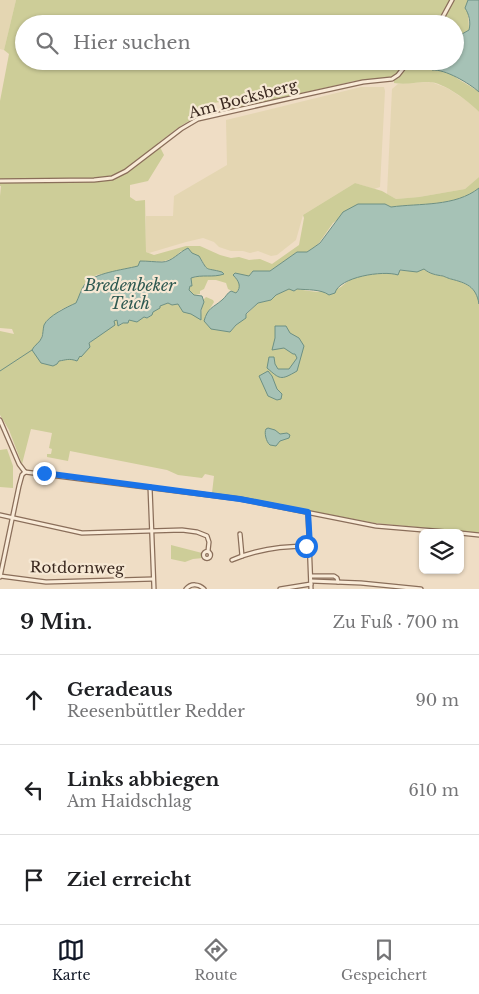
<!DOCTYPE html>
<html lang="de">
<head>
<meta charset="utf-8">
<style>
	body { margin:0; font-family:"Libre Baskerville",serif; background:#f2f2f2; color:#202124 }
	.controls { position:absolute; right:15px; bottom:15px; display:grid; overflow:hidden; border-radius:8px; box-shadow:0 1px 4px #0004 }
	.controls button { width:45px; height:45px; display:grid; place-items:center; padding:0; border:0; border-bottom:1px solid #e0e0e0; background:#fff; color:#202124; font:25px sans-serif }
	.stop { position:absolute; width:15px; height:15px; margin:-11px; border:4px solid #1a73e8; border-radius:50%; background:#fff }
	.stop.end { background:#1a73e8; border-color:#fff; box-shadow:0 1px 5px #0008 }
	.list { margin:0; padding:0; list-style:none }
	h2 { display:flex; justify-content:space-between; align-items:center; height:65px; margin:0; padding:0 20px; font-size:21px }
	h2 small { font-size:16px; font-weight:400; color:#757577 }
	.list li { display:grid; grid-template-columns:32px 1fr auto; gap:15px; align-items:center; box-sizing:border-box; height:90px; padding:0 20px; border-top:1px solid #e0e0e0 }
	.list b { display:block; font-size:19px; white-space:nowrap }
	.list p { margin:0; font-size:16px; white-space:nowrap; color:#757577 }
	.list em { font-size:16px; font-style:normal; color:#757577 }
	.icon { flex:none; width:28px; height:28px; fill:none; stroke:currentColor; stroke-width:2; stroke-linecap:round; stroke-linejoin:round }
	.map { position:relative; flex:none; width:479px; height:589px; overflow:hidden }
	.search { position:absolute; background:#fff; box-shadow:0 1px 4px #0004; left:15px; right:15px; top:15px; height:55px; display:flex; align-items:center; gap:12px; box-sizing:border-box; padding:0 18px; border-radius:28px; color:#757577; font-size:19px }
	.sheet { height:335px; background:#fff }
	nav { display:flex; justify-content:space-around; align-items:center; box-sizing:border-box; height:70px; border-top:1px solid #e0e0e0; background:#fff; font-size:14px; color:#757577 }
	nav a { display:grid; justify-items:center; gap:2px }
	nav .on { color:#111827 }
	.map>svg:first-child { display:block }
	.farmland { fill:#e4d6b2 }
	.green { fill:#cdcd98 }
	.water { fill:#a6c2b6; stroke:#6d9083 }
	.lines { fill:none; stroke-linecap:round; stroke-linejoin:round }
	.stream { stroke:#6d9083; stroke-width:1 }
	.minor-casing { stroke:#8a6e5a; stroke-width:5.5 }
	.minor { stroke:#f9ebd8; stroke-width:3 }
	.route { stroke:#1a73e8; stroke-width:6 }
	.labels { text-anchor:middle; stroke-width:4.5; stroke-linejoin:round; paint-order:stroke }
	.street-label { font-size:15px; fill:#3a281f; stroke:#f6e8d4 }
	.water-label { font-size:16px; font-style:italic; fill:#2e5951; stroke:#f6e8d4 }
</style>
</head>
<body>
<div class="map">
<svg width="479" height="589" viewBox="0 0 479 589">
	<rect width="100%" height="100%" fill="#efddc5"/>
	<!-- farmland -->
	<g class="farmland">
		<path d="M0,0H16L4,50L0,49Z"/>
		<path d="M431,82L447,88L472,104L479,112V177L465,189L419,197L396,199L387,194L392,89L398,84Z"/>
		<path d="M361,87H384L385,91L380,187L374,189L355,183L303,215L296,240L277,255L271,256L258,251L250,253L243,251H231L219,247L214,242L203,238L186,242L149,253L146,252V216H173L174,196L227,165L226,120Z"/>
	</g>
	<!-- green -->
	<g class="green">
		<path d="M16,0H468L465,8L468,12L469,30L455,38V24H24V61H424L429,67L452,74L458,79L478,91L479,92V112C469,101 443,82 429,82C417,82 406,85 394,83V76L387,78L354,81L221,112L220,102L206,104L208,114C188,118 174,131 158,143L164,155L148,181L130,185V197L136,201L145,200L146,252L154,255L186,246H200L220,255L231,258L239,257L249,260L260,259L272,264L299,245L304,218L303,215L355,183L382,191L396,199L419,197L465,189L479,177V188C455,207 420,203 391,207L385,204H358L333,223L319,243L313,248L307,252H297L270,271H253L249,276L234,275L237,279L240,286L236,293L228,289L226,283L216,280H208L204,289L200,291V294L194,295L189,290L190,286L192,285L191,278L204,275H222L216,270C203,271 207,267 201,259C196,253 188,252 181,251C169,265 156,261 140,261L138,266L114,272L96,275L76,303L60,310L54,317L47,320L40,341L41,363L53,366L59,361L80,356L89,344L114,321L117,320L119,326C126,321 139,315 148,318L152,315V312L160,308V306L168,303L179,304L183,312L201,316L203,300L206,297L213,300L214,302L206,315L204,321L212,329L230,332L242,319L246,318V315L258,303L271,300L276,295L289,289L294,291L297,289C310,291 328,295 339,288C346,284 350,277 359,276C371,274 385,273 397,271C406,270 415,272 424,269C430,274 436,275 443,276C446,276 448,278 451,279C466,283 477,287 479,304V533L375,523L212,493L214,476L205,474L202,478L178,475L167,470L70,451L68,461L47,457V454H51L52,449L49,448L52,433L31,429L22,464L9,430L0,415V331L14,334L12,329L0,328V196L1,186H0V101L9,54L4,50Z"/>
		<path d="M7,449L13,466V488L0,487V450Z"/>
		<path d="M171,545L202,553L203,558L193,559L185,562L171,559Z"/>
	</g>
	<!-- water -->
	<g class="water">
		<path d="M468,0H479V92C469,83 445,69 432,70L424,61H455V38L469,30C471,22 469,14 465,8Z"/>
		<path d="M479,188V304C476,286 466,283 451,279C450,279 443,276 443,276C436,275 430,274 424,269L417,272L400,270L398,275C383,270 339,277 335,293L329,295C321,289 307,290 297,289L294,291L289,289L276,295L271,300L258,303L246,314V318L236,325L230,332L211,329L204,321C208,307 213,308 222,300C226,297 227,293 231,291L236,293C242,287 239,281 233,275L235,273L249,276L253,271H270L297,252H307L313,248L320,243L343,212L358,204H385L391,207C420,203 455,207 479,188Z"/>
		<path d="M188,248L192,253L199,256C209,273 204,267 222,272L224,274C213,278 202,274 191,278L192,286H190L189,290L194,295L202,296L204,302L201,310V320L191,314L183,312L178,304L172,305L168,303L160,306V308L153,312L152,315L147,318L144,317L137,322L129,320L128,323H123L118,326L117,320L114,321L115,325L89,343L90,347L81,357L80,356L77,361C69,358 66,360 59,361L57,364L53,366L41,363L32,350C34,345 40,343 42,337C43,334 43,329 44,325C48,316 67,307 76,303C79,297 81,289 85,284C94,273 122,270 138,266L140,261C148,261 155,262 162,262C172,262 179,252 188,248Z"/>
		<path d="M275,326H286L290,333L299,338L304,346L297,371C280,381 280,379 267,368L269,357H274L275,364L278,369H289L297,358L295,354H293L284,348L272,350L275,338Z"/>
		<path d="M268,371L272,376L277,389L282,394L281,399L277,400L268,396L259,376Z"/>
		<path d="M268,428L275,430L280,434L287,433L290,435L289,438L280,441L276,446L270,445C266,442 264,432 266,429Z"/>
	</g>
	<g class="lines">
		<!-- stream -->
		<path class="stream" d="M0,371L32,350"/>
		<!-- minor casing -->
		<g class="minor-casing">
			<g id="minor">
				<path d="M439,24L452,0"/>
				<path d="M0,181L94,180L112,178L126,171L181,129L198,119L304,95L363,82L392,79L398,75L409,61"/>
				<path d="M0,420L19,464L25,472"/>
				<path d="M25,472L240,499L376,526L459,533"/>
				<path d="M150,487L154,589"/>
				<path d="M308,513L311,589"/>
				<path d="M0,515L82,533L182,530L197,532L207,536L209,542L208,551"/>
				<path d="M460,533L479,535"/>
				<path d="M240,534L242,556"/>
				<circle cx="207" cy="555" r="3.5"/>
				<path d="M232,560C257,549 282,546 309,546"/>
				<path d="M0,576L46,582L153,579"/>
				<path d="M311,576H334L337,578L338,582"/>
				<path d="M0,577L19,486L22,475L25,472"/>
				<path d="M311,581L361,583L421,589"/>
				<path d="M186,589C191,583 199,584 204,589"/>
				<path d="M280,589L311,584"/>
			</g>
		</g>
		<!-- minor -->
		<use href="#minor" class="minor"/>
	</g>
	<g class="lines">
		<!-- route -->
		<path class="route" d="M44,473L240,499L308,512L310,546H306"/>
	</g>
	<g class="labels">
		<!-- street labels -->
		<g class="street-label">
			<text transform="translate(243 99) rotate(-15)" y="5">Am Bocksberg</text>
			<text transform="translate(77 568) rotate(1)" y="5">Rotdornweg</text>
		</g>
		<!-- water labels -->
		<g class="water-label">
			<text x="130" y="291">Bredenbeker<tspan x="130" dy="18">Teich</tspan></text>
		</g>
	</g>
</svg>
<div class="controls">
<button><svg class="icon" aria-label="layers" viewBox="0 0 24 24"><path d="M12 4l9 5-9 5-9-5zM3 14l9 5 9-5"/></svg></button>
</div>
<div class="stop" style="left:306px;top:546px"></div>
<div class="stop end" style="left:44px;top:473px"></div>
<div class="search"><svg class="icon" aria-label="search" viewBox="0 0 24 24"><circle cx="10" cy="10" r="6"/><path d="M15 15l6 6"/></svg>Hier suchen</div>
</div>
<section class="sheet">
<h2>9 Min.<small>Zu Fuß · 700 m</small></h2>
<ul class="list">
<li><svg class="icon" aria-label="ahead" viewBox="0 0 24 24"><path d="M12 20V5M6 11l6-6 6 6"/></svg><div><b>Geradeaus</b><p>Reesenbüttler Redder</p></div><em>90 m</em></li>
<li><svg class="icon" aria-label="left" viewBox="0 0 24 24"><path d="M17 20v-9H6M10 6l-5 5 5 5"/></svg><div><b>Links abbiegen</b><p>Am Haidschlag</p></div><em>610 m</em></li>
<li><svg class="icon" aria-label="arrive" viewBox="0 0 24 24"><path d="M6 21V4h12l-3 4 3 4H6"/></svg><div><b>Ziel erreicht</b></div></li>
</ul>
</section>
<nav>
<a class="on"><svg class="icon" aria-label="map" viewBox="0 0 24 24"><path d="M3 6l6-2 6 2 6-2v14l-6 2-6-2-6 2zM9 4v14M15 6v14"/></svg>Karte</a>
<a><svg class="icon" aria-label="directions" viewBox="0 0 24 24"><path d="M12 3l9 9-9 9-9-9zM9 14v-3h6M13 9l2 2-2 2"/></svg>Route</a>
<a><svg class="icon" aria-label="saved" viewBox="0 0 24 24"><path d="M7 4h10v16l-5-4-5 4z"/></svg>Gespeichert</a>
</nav>
</body>
</html>
